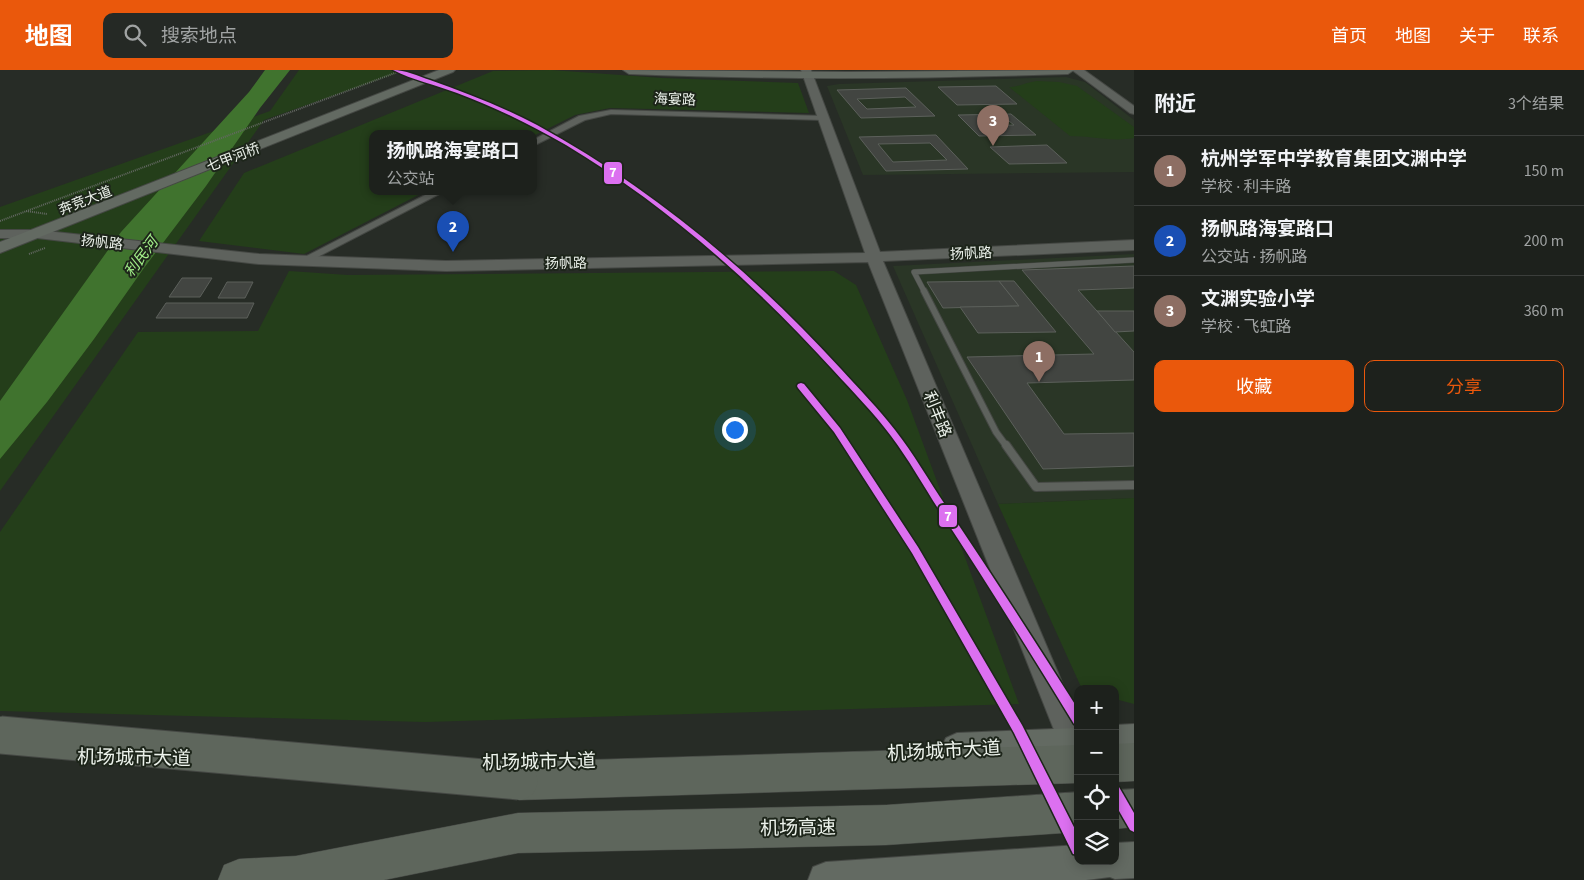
<!DOCTYPE html>
<html lang="zh">
<head>
<meta charset="utf-8">
<style>
	body { margin:0; font-family:"Source Sans 3","Noto Sans SC",sans-serif; background:#252925; color:#f1f3f6 }
	.controls { position:absolute; right:15px; bottom:15px; display:grid; overflow:hidden; border-radius:10px; box-shadow:0 2px 12px #0003 }
	.controls button { width:45px; height:45px; display:grid; place-items:center; padding:0; border:0; border-bottom:1px solid #3b3e3b; background:#1d211c; color:#f1f3f6; font:25px sans-serif }
	.you { position:absolute; left:734px; top:359px; width:18px; height:18px; margin:-12px; border:4px solid #fff; border-radius:50%; background:#1a73e8; box-shadow:0 0 0 8px #1a73e833 }
	.badge { display:grid; place-items:center; width:32px; height:32px; border-radius:50%; background:#ea580c; color:#fff; font-size:16px; font-weight:700 }
	.pin { position:absolute; translate:-50% -41px; filter:drop-shadow(0 1px 2px #0008) }
	.pin::after { content:''; position:absolute; top:26px; width:18px; height:15px; background:inherit; clip-path:polygon(0 0,100% 0,50% 100%) }
	.popup { position:absolute; left:369px; top:60px; width:168px; height:65px; box-sizing:border-box; display:grid; place-content:center; border-radius:10px; background:#1d211c; filter:drop-shadow(0 1px 4px #0005); font-size:16px; white-space:nowrap; color:#a0a3a3 }
	.popup b { font-size:19px; color:#f1f3f6 }
	.popup::after { content:''; position:absolute; left:50%; top:100%; margin-left:-10px; border:10px solid transparent; border-top-color:#1d211c }
	.list { margin:0; padding:0; list-style:none }
	h2 { display:flex; justify-content:space-between; align-items:center; height:65px; margin:0; padding:0 20px; font-size:21px }
	h2 small { font-size:16px; font-weight:400; color:#a0a3a3 }
	.list li { display:grid; grid-template-columns:32px 1fr auto; gap:15px; align-items:center; box-sizing:border-box; height:70px; padding:0 20px; border-top:1px solid #3b3e3b }
	.list b { display:block; font-size:19px; white-space:nowrap }
	.list p { margin:0; font-size:16px; white-space:nowrap; color:#a0a3a3 }
	.list em { font-size:16px; font-style:normal; color:#a0a3a3 }
	.actions { display:flex; gap:10px; padding:15px 20px }
	.actions a { flex:1; padding:11px 0; border:1px solid #ea580c; border-radius:10px; text-align:center; font-size:18px; color:#ea580c }
	.actions .main { background:#ea580c; color:#fff }
	.icon { flex:none; width:28px; height:28px; fill:none; stroke:currentColor; stroke-width:2; stroke-linecap:round; stroke-linejoin:round }
	.map { position:relative; flex:none; width:1134px; height:810px; overflow:hidden }
	header { display:flex; align-items:center; gap:30px; box-sizing:border-box; height:70px; padding:0 25px; background:#ea580c; color:#fff }
	header strong { font-size:24px }
	nav { display:flex; gap:28px; margin-inline-start:auto; font-size:18px }
	.search { width:350px; height:45px; background:#252925; display:flex; align-items:center; gap:12px; box-sizing:border-box; padding:0 18px; border-radius:10px; color:#a0a3a3; font-size:19px }
	main { display:flex }
	aside { flex:1; background:#1d211c }
	.map>svg:first-child { display:block }
	.built { fill:#2a3626 }
	.green { fill:#243e1a }
	.water { fill:#40732e }
	.building { fill:#424541; stroke:#5c605b; fill-rule:evenodd }
	.lines { fill:none; stroke-linecap:round; stroke-linejoin:round }
	.lane-far2-casing { stroke:#454844; stroke-width:6 }
	.lane-far1-casing { stroke:#454844; stroke-width:8 }
	.lane-casing { stroke:#454844; stroke-width:10 }
	.street-casing { stroke:#454844; stroke-width:2 }
	.secondary-casing { stroke:#454844; stroke-width:2 }
	.primary-casing { stroke:#454844; stroke-width:2 }
	.highway-casing { stroke:#454844; stroke-width:1 }
	.path { stroke:#636862; stroke-width:2; stroke-dasharray:1 1; stroke-linecap:butt }
	.lane-far2 { stroke:#5e625d; stroke-width:5 }
	.lane-far1 { stroke:#5e625d; stroke-width:6 }
	.lane { stroke:#5e625d; stroke-width:8 }
	.street { fill:#5e625d; fill-rule:evenodd }
	.secondary { fill:#5e625d; fill-rule:evenodd }
	.primary { fill:#636a62; fill-rule:evenodd }
	.highway { fill:#5e665c; fill-rule:evenodd }
	.highway-bridge-casing { stroke:#454844; stroke-width:39; stroke-linecap:butt }
	.highway-bridge { stroke:#5e665c; stroke-width:37 }
	.metro-1-casing { stroke:#1d251a; stroke-width:3 }
	.metro-1 { fill:#dc70f0; fill-rule:evenodd }
	.labels { text-anchor:middle; stroke-width:4; stroke-linejoin:round; paint-order:stroke }
	.far-street-label { font-size:14px; fill:#ecf2eb; stroke:#1d251a }
	.far-water-label { font-size:15px; font-style:italic; fill:#a2ee89; stroke:#1d251a }
	.street-label { font-size:16px; fill:#ecf2eb; stroke:#1d251a }
	.near-street-label { font-size:19px; fill:#ecf2eb; stroke:#1d251a }
	.line-badge { stroke:#1d251a; stroke-width:2 }
	.badge-label { font-size:14px; text-anchor:middle; font-weight:bold; fill:#fff }
</style>
</head>
<body>
<header>
<strong>地图</strong>
<div class="search"><svg class="icon" aria-label="search" viewBox="0 0 24 24"><circle cx="10" cy="10" r="6"/><path d="M15 15l6 6"/></svg>搜索地点</div>
<nav><a>首页</a><a>地图</a><a>关于</a><a>联系</a></nav>
</header>
<main>
<div class="map">
<svg width="1134" height="810" viewBox="0 0 1134 810">
	<rect width="100%" height="100%" fill="#272c26"/>
	<!-- built -->
	<g class="built">
		<path d="M1066,7L1085,12L1134,50V102L863,105L827,16L839,14Z"/>
		<path d="M1134,184V428L998,434L893,196Z"/>
	</g>
	<!-- green -->
	<g class="green">
		<path d="M299,0H406L264,50L0,421V137L270,41Z"/>
		<path d="M551,0L662,8L798,13L809,43L610,38L575,45L533,66V63H373V121H426L304,184L199,171L244,103L493,1Z"/>
		<path d="M1037,11L1059,12L1077,16L1134,57V68C1112,72 1092,66 1070,66L1009,17C1019,17 1027,12 1037,11Z"/>
		<path d="M289,201L348,205L834,201L856,215L907,330L1019,634L425,652L0,641V462L138,262L258,261Z"/>
		<path d="M1134,428V634L1115,629V619H1082L998,434Z"/>
	</g>
	<!-- water -->
	<path class="water" d="M265,0H290L260,38L206,116L144,198L94,269L47,332L0,389V331L121,162L249,22Z"/>
	<!-- building -->
	<g class="building">
		<path d="M996,16L1017,34L957,35L938,17Z"/>
		<path d="M906,18L935,46L861,48L837,20ZM905,27L916,37L867,39L857,29Z"/>
		<path d="M1011,44L1036,65L979,66L958,45ZM980,51H1009L1014,55L985,56Z"/>
		<path d="M936,65L968,99L886,101L859,67ZM930,73L947,90L893,92L878,74Z"/>
		<path d="M1047,75L1067,93L1009,94L990,77Z"/>
		<path d="M1134,196V218L1078,220L1134,282V310L1027,313L1064,364L1134,363V396L1043,399L967,287L1094,284L1022,200Z"/>
		<path d="M182,208H212L200,227H169Z"/>
		<path d="M999,211L1019,236L943,238L927,212Z"/>
		<path d="M999,211H1014L1056,262L978,263L960,237L1019,236Z"/>
		<path d="M227,212H253L245,228H218Z"/>
		<path d="M166,233H254L247,248H156Z"/>
		<path d="M1097,241H1134V261L1115,262Z"/>
	</g>
	<g class="lines">
		<!-- lane-far2 casing -->
		<g class="lane-far2-casing">
			<path id="lane-far2" d="M925,223L914,202L1134,190"/>
		</g>
		<!-- lane-far1 casing -->
		<g class="lane-far1-casing">
			<path id="lane-far1" d="M924,221L996,362L1007,377"/>
		</g>
		<!-- lane casing -->
		<g class="lane-casing">
			<path id="lane" d="M1006,375L1036,417L1134,415"/>
		</g>
		<!-- street casing -->
		<g class="street-casing">
			<g id="street">
				<path d="M611,40L824,46L828,48L824,50L611,44L585,50L533,76V70L579,46Z"/>
				<path d="M433,121H445L308,192H300L299,190Z"/>
			</g>
		</g>
		<!-- secondary casing -->
		<g class="secondary-casing">
			<g id="secondary">
				<path d="M801,0H811L880,182L1134,170V180L883,191L1078,650V699L1068,695L1064,685L868,192L446,201L259,194L37,168H0V160H37L259,184L446,191L865,183Z"/>
				<path d="M1072,0H1084L1134,36V44L1130,43Z"/>
			</g>
		</g>
		<!-- primary casing -->
		<g class="primary-casing">
			<g id="primary">
				<path d="M439,0H455L453,2L0,183V172Z"/>
				<path d="M623,0L848,2L1074,0L1068,4C922,9 775,10 629,4Z"/>
				<path d="M1134,654V684L1115,685V655Z"/>
				<path d="M1078,658V689L957,695L946,690L941,679L946,668L957,663Z"/>
				<path d="M1134,772V808L1115,809L1110,807L1086,810H808L813,797L826,792L1078,775V791H1115V773Z"/>
			</g>
		</g>
		<!-- highway casing -->
		<g class="highway-casing">
			<g id="highway">
				<path d="M1134,673V711L1115,712V674Z"/>
				<path d="M1078,675V713L519,730L506,724L500,711L506,698L519,692Z"/>
				<path d="M1134,719V757L1115,759V720Z"/>
				<path d="M1078,722V762L886,775L518,783L384,810H218L224,795L239,789L296,786L518,743L886,735Z"/>
			</g>
		</g>
		<!-- path -->
		<g class="path">
			<path d="M26,141L47,144"/>
			<path d="M0,151L403,0"/>
			<path d="M29,184L45,178"/>
		</g>
		<!-- lane-far2 -->
		<use href="#lane-far2" class="lane-far2"/>
		<!-- lane-far1 -->
		<use href="#lane-far1" class="lane-far1"/>
		<!-- lane -->
		<use href="#lane" class="lane"/>
		<!-- street -->
		<use href="#street" class="street"/>
		<!-- secondary -->
		<use href="#secondary" class="secondary"/>
		<!-- primary -->
		<use href="#primary" class="primary"/>
		<!-- highway -->
		<use href="#highway" class="highway"/>
		<!-- highway-bridge casing -->
		<g class="highway-bridge-casing">
			<path id="highway-bridge" d="M0,665L519,711"/>
		</g>
		<!-- highway-bridge -->
		<use href="#highway-bridge" class="highway-bridge"/>
		<!-- metro-1 casing -->
		<g class="metro-1-casing">
			<g id="metro-1">
				<path d="M393,0C405,0 418,6 430,10C466,23 503,37 537,55C652,118 752,202 841,299C859,319 879,339 895,360C914,384 929,411 946,436C991,503 1035,571 1078,639V655L1074,654C1030,582 985,510 939,440C923,415 909,390 891,366C874,343 853,322 833,300C755,214 667,136 566,75C531,55 495,37 457,23C436,15 412,10 393,0Z"/>
				<path d="M801,313L804,314L840,358L918,477L1022,655L1078,765V785L1073,784L1014,663L912,483L834,362L798,318L797,316L798,314Z"/>
				<path d="M1115,715L1119,717L1134,743V762L1130,760L1115,734Z"/>
			</g>
		</g>
		<!-- metro-1 -->
		<use href="#metro-1" class="metro-1"/>
	</g>
	<g class="labels">
		<!-- far-street labels -->
		<g class="far-street-label">
			<text transform="translate(675 29) rotate(2)" y="5">海宴路</text>
			<text transform="translate(233 87) rotate(-21)" y="5">七甲河桥</text>
			<text transform="translate(85 130) rotate(-21)" y="5">奔竞大道</text>
			<text transform="translate(102 172) rotate(6)" y="5">扬帆路</text>
			<text transform="translate(971 183) rotate(-3)" y="5">扬帆路</text>
			<text transform="translate(566 193) rotate(-1)" y="5">扬帆路</text>
		</g>
		<!-- far-water labels -->
		<g class="far-water-label">
			<text transform="translate(141 187) rotate(-53)" y="5">利民河</text>
		</g>
		<!-- street labels -->
		<g class="street-label">
			<text transform="translate(938 344) rotate(68)" y="6">利丰路</text>
		</g>
		<!-- near-street labels -->
		<g class="near-street-label">
			<text transform="translate(944 680) rotate(-3)" y="7">机场城市大道</text>
			<text transform="translate(134 687) rotate(1)" y="7">机场城市大道</text>
			<text transform="translate(539 691) rotate(-1)" y="7">机场城市大道</text>
			<text transform="translate(798 757) rotate(-1)" y="7">机场高速</text>
		</g>
	</g>
	<g class="line-badge">
		<rect x="603" y="91" width="20" height="24" rx="5" fill="#dc70f0"/>
		<rect x="938" y="434" width="20" height="24" rx="5" fill="#dc70f0"/>
	</g>
	<g class="badge-label">
		<text x="613" y="107">7</text>
		<text x="948" y="451">7</text>
	</g>
</svg>
<div class="controls">
<button>+</button>
<button>−</button>
<button><svg class="icon" aria-label="locate" viewBox="0 0 24 24"><circle cx="12" cy="12" r="6"/><path d="M12 2v4M12 18v4M2 12h4M18 12h4"/></svg></button>
<button><svg class="icon" aria-label="layers" viewBox="0 0 24 24"><path d="M12 4l9 5-9 5-9-5zM3 14l9 5 9-5"/></svg></button>
</div>
<div class="you"></div>
<div class="pin badge" style="left:1039px;top:312px;background:#8d6e63">1</div>
<div class="pin badge" style="left:453px;top:182px;background:#1a4fb4">2</div>
<div class="popup"><b>扬帆路海宴路口</b>公交站</div>
<div class="pin badge" style="left:993px;top:76px;background:#8d6e63">3</div>
</div>
<aside>
<h2>附近<small>3个结果</small></h2>
<ul class="list">
<li><span class="badge" style="background:#8d6e63">1</span><div><b>杭州学军中学教育集团文渊中学</b><p>学校 · 利丰路</p></div><em>150 m</em></li>
<li><span class="badge" style="background:#1a4fb4">2</span><div><b>扬帆路海宴路口</b><p>公交站 · 扬帆路</p></div><em>200 m</em></li>
<li><span class="badge" style="background:#8d6e63">3</span><div><b>文渊实验小学</b><p>学校 · 飞虹路</p></div><em>360 m</em></li>
</ul>
<div class="actions"><a class="main">收藏</a><a>分享</a></div>
</aside>
</main>
</body>
</html>
